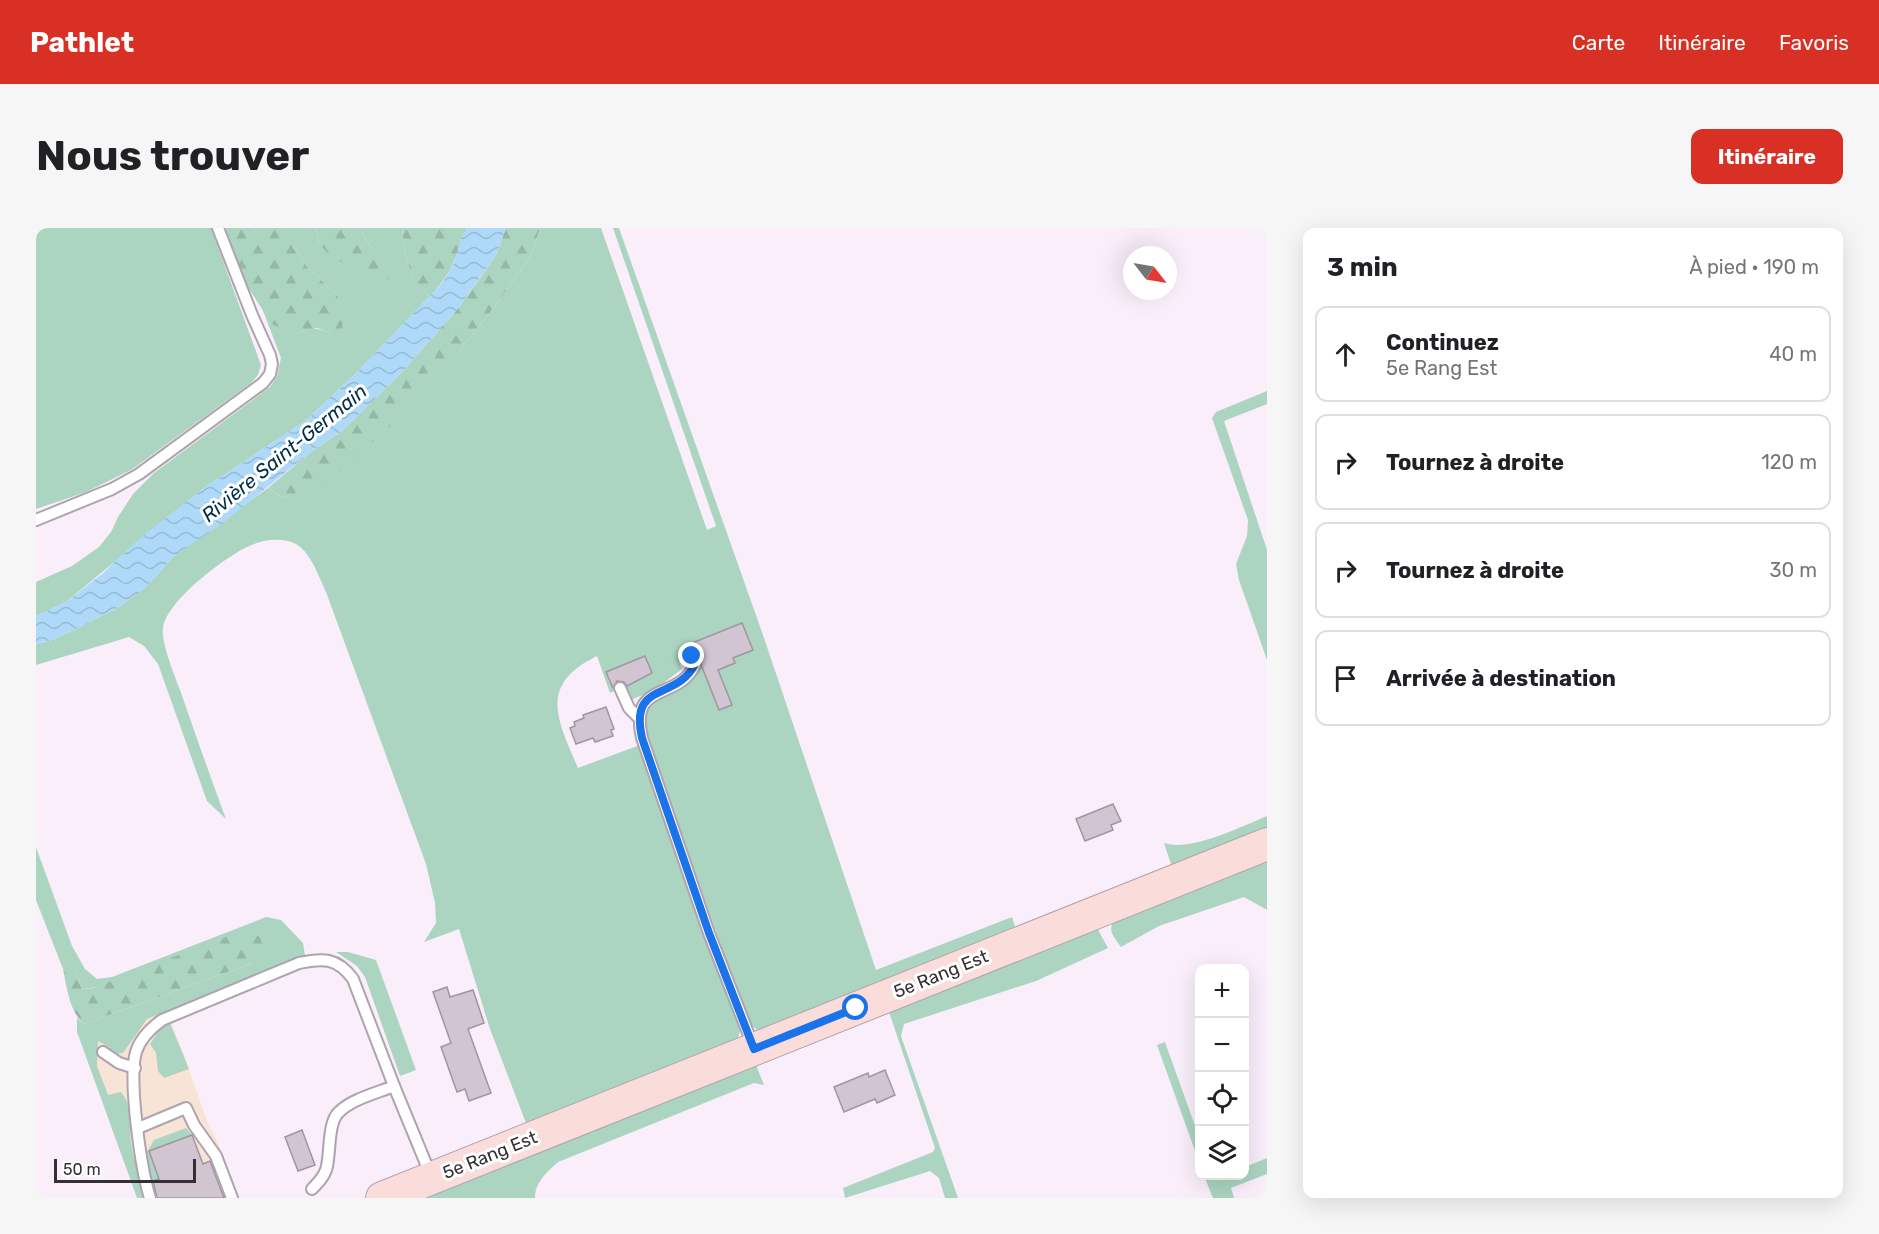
<!DOCTYPE html>
<html lang="fr">
<head>
<meta charset="utf-8">
<style>
	body { margin:0; font-family:Rubik,sans-serif; background:#f6f6f6; color:#202124 }
	.controls { position:absolute; right:18px; bottom:18px; display:grid; overflow:hidden; border-radius:12px; box-shadow:0 6px 24px #0002 }
	.controls button { width:54px; height:54px; display:grid; place-items:center; padding:0; border:0; border-bottom:2px solid #e0e0e0; background:#fff; color:#202124; font:30px sans-serif }
	.compass { position:absolute; left:1087px; top:18px; width:54px; height:54px; border-radius:50%; background:#fff; box-shadow:0 6px 24px #0002; rotate:121deg }
	.scale { position:absolute; left:18px; bottom:15px; width:142px; box-sizing:border-box; padding-left:6px; border:3px solid #342f34; border-top:0; font-size:16px; line-height:21px; white-space:nowrap; color:#342f34; -webkit-text-stroke:4px #fff; paint-order:stroke }
	.stop { position:absolute; width:18px; height:18px; margin:-14px; border:4px solid #1a73e8; border-radius:50%; background:#fff }
	.stop.end { background:#1a73e8; border-color:#fff; box-shadow:0 2px 6px #0008 }
	.list { margin:0; padding:0; list-style:none }
	h2 { display:flex; justify-content:space-between; align-items:center; height:78px; margin:0; padding:0 24px; font-size:26px }
	h2 small { font-size:20px; font-weight:400; color:#757577 }
	.list li { display:grid; grid-template-columns:39px 1fr auto; gap:18px; align-items:center; box-sizing:border-box; height:96px; margin:0 12px 12px; padding:0 12px; border:2px solid #e0e0e0; border-radius:12px }
	.list b { display:block; font-size:22px; white-space:nowrap }
	.list p { margin:0; font-size:20px; white-space:nowrap; color:#757577 }
	.list em { font-size:20px; font-style:normal; color:#757577 }
	.icon { flex:none; width:33px; height:33px; fill:none; stroke:currentColor; stroke-width:2; stroke-linecap:round; stroke-linejoin:round }
	.map { position:relative; flex:none; width:1231px; height:970px; overflow:hidden; border-radius:12px }
	header { display:flex; align-items:center; gap:36px; box-sizing:border-box; height:84px; padding:0 30px; background:#d93025; color:#fff }
	header strong { font-size:28px }
	nav { display:flex; gap:33px; margin-inline-start:auto; font-size:21px }
	.intro { display:flex; align-items:center; justify-content:space-between; box-sizing:border-box; height:144px; padding:0 36px }
	h1 { margin:0; font-size:42px }
	.button { padding:15px 27px; border-radius:12px; background:#d93025; color:#fff; font-size:21px; font-weight:700 }
	main { display:flex; gap:36px; padding:0 36px }
	aside { flex:1; background:#fff; border-radius:12px; box-shadow:0 6px 24px #0002 }
	.map>svg:first-child { display:block }
	.industrial { fill:#f8e4d4 }
	.green { fill:#abd5c0; fill-rule:evenodd }
	.forest { fill:url(#forest-firs) }
	.water { fill:url(#water-waves) }
	.building { fill:#d1c5d2; stroke:#a095a1; stroke-width:1.5 }
	.lines { fill:none; stroke-linecap:round; stroke-linejoin:round }
	.lane-casing { stroke:#afa3b0; stroke-width:14 }
	.secondary-casing { stroke:#afa3b0; stroke-width:34 }
	.lane { stroke:#fff; stroke-width:10 }
	.secondary { stroke:#fadcda; stroke-width:32 }
	.route { stroke:#1a73e8; stroke-width:8 }
	.labels { text-anchor:middle; stroke-width:6; stroke-linejoin:round; paint-order:stroke }
	.street-label { font-size:18px; fill:#342f34; stroke:#fff }
	.water-label { font-size:20px; font-style:italic; fill:#012f48; stroke:#fff }
</style>
</head>
<body>
<header>
<strong>Pathlet</strong>
<nav><a>Carte</a><a>Itinéraire</a><a>Favoris</a></nav>
</header>
<div class="intro"><h1>Nous trouver</h1><a class="button">Itinéraire</a></div>
<main>
<div class="map">
<svg width="1231" height="970" viewBox="0 0 1231 970">
	<defs>
		<pattern id="forest-firs" width="22" height="20" patternUnits="userSpaceOnUse" patternTransform="scale(1.5)"><rect width="22" height="20" fill="#abd5c0"/><path d="M5 1l3.5 6h-7zM16 11l3.5 6h-7z" fill="#94b7a6"/></pattern>
		<pattern id="water-waves" width="16" height="10" patternUnits="userSpaceOnUse" patternTransform="scale(1.5)"><rect width="16" height="10" fill="#aed9f8"/><path d="M0 5q4-4 8 0t8 0" fill="none" stroke="#96bbd5"/></pattern>
	</defs>
	<rect width="100%" height="100%" fill="#faeefb"/>
	<!-- industrial -->
	<path class="industrial" d="M123,769L144,816L171,893L183,917L202,970H110L61,838L48,796Z"/>
	<!-- green -->
	<g class="green">
		<path d="M0,0H175L225,137L222,147L215,155L95,242L50,264L0,281Z"/>
		<path d="M215,0H280L283,16L356,35L337,22L325,4L328,0H366L369,24L379,57L394,68L317,148L269,193L168,260L30,374L0,388V354L36,338L63,319L75,304L82,289L97,266L118,245L234,159L241,148L245,130L226,80C233,91 246,107 261,105C278,102 276,98 294,105L301,67L271,39L258,19L220,4Z"/>
		<path d="M504,0H565L671,302L680,298L577,0H583L727,407L840,742L976,689L980,701L722,803L712,793L606,496C611,476 625,471 640,459C649,453 657,444 665,437L673,456L686,451L682,442L657,415L661,427L643,434L646,441L617,463L594,472L589,459L616,445L610,429L570,444L578,463L574,465L561,428C501,457 522,493 542,540L604,517L704,803L702,810L692,816L490,895L454,801L423,701L388,714L400,695L399,675L390,636L290,364C283,349 274,322 258,315C246,310 230,311 218,316C193,325 130,373 127,400C125,415 139,448 144,462C159,505 174,548 190,591L171,573L122,436L108,418L93,409L0,437V416L16,412L48,397L81,380L109,360L139,327L232,260L247,270L277,266L422,125L459,78L495,28ZM706,395L717,422L705,427L694,400Z"/>
		<path d="M1231,163V176L1188,193L1231,322V432L1203,352L1200,336L1211,308L1212,292L1176,190L1180,184Z"/>
		<path d="M1231,588V600L1136,639L1128,615C1155,624 1204,599 1231,588Z"/>
		<path d="M0,619L36,718L49,741L61,751L76,749L230,689L245,692L267,715L269,728L195,756L111,791L87,825L79,826L73,819L62,813L61,838L72,867L85,864C97,878 93,898 95,915C98,933 104,952 110,970H101L41,804V790L48,796L217,735L47,761L40,744L29,738L27,741L0,672Z"/>
		<path d="M1231,633V682L1208,669L1123,698L1085,719C1079,710 1070,702 1079,692Z"/>
		<path d="M1061,700L1072,720L1000,753L868,796L865,808L922,970H909L903,950L894,943L809,970L807,960L897,924L899,920L853,784Z"/>
		<path d="M300,724H312L340,732L380,842L364,848L329,749L321,738Z"/>
		<path d="M134,795L153,841L128,850L122,843L120,825L114,816L124,801Z"/>
		<path d="M1129,814L1163,909V934L1121,817Z"/>
		<path d="M720,837L728,857L718,855L522,934C511,944 499,954 499,970H383L522,917Z"/>
		<path d="M150,900L156,907L113,923L123,951L114,954L111,924L118,912Z"/>
		<path d="M1231,930V946L1195,960L1198,970H1177L1168,948H1178L1179,950L1187,948H1208L1209,939Z"/>
	</g>
	<!-- forest -->
	<g class="forest">
		<path d="M190,0H215L220,4L236,0L258,19L271,39L301,67L307,86L306,101L294,105L281,100L258,106L250,104L235,95L212,59L198,31Z"/>
		<path d="M280,0H328L325,4L337,22L357,35L352,52L298,31L283,16Z"/>
		<path d="M366,0H431C424,12 422,25 417,36C411,49 403,58 394,68L379,58L369,24Z"/>
		<path d="M470,0H504L495,28L459,78L422,125L361,192L277,267L247,270L232,260L276,223L306,203L366,144L419,84L444,50L460,27Z"/>
		<path d="M203,704L218,705L224,709C228,722 226,726 217,735L48,796C33,783 31,760 27,741L29,738L33,737L40,744L47,761L57,760Z"/>
	</g>
	<!-- water -->
	<path class="water" d="M431,0H470L460,27L419,84L366,144L306,203L276,223L187,295L139,327L109,360L81,380L48,397L16,412L0,416V388L30,374L66,346L103,311L168,260L269,193L317,148L407,54L418,35L425,11Z"/>
	<!-- building -->
	<g class="building">
		<path d="M706,395L717,422L697,430L699,435L682,442L696,477L683,482L666,439L663,425L656,415Z"/>
		<path d="M609,428L616,445L591,458L588,454L581,453L577,460L570,444Z"/>
		<path d="M570,479L578,501L575,502L577,508L559,514L557,510L540,516L534,500L539,498L538,494L548,490L547,487Z"/>
		<path d="M1077,576L1085,593L1075,597L1077,602L1049,613L1040,591Z"/>
		<path d="M411,759L414,769L437,762L448,795L432,801L455,865L433,873L429,861L421,864L405,819L415,815L397,764Z"/>
		<path d="M849,842L859,867L841,875L839,871L808,884L798,859L832,845L833,849Z"/>
		<path d="M266,902L279,937L262,943L249,909Z"/>
		<path d="M156,907L167,936L174,933L188,970H121L117,953L123,951L113,923Z"/>
	</g>
	<g class="lines">
		<!-- lane casing -->
		<g class="lane-casing">
			<g id="lane">
				<path d="M0,292L76,261L103,246L227,155L234,146L236,136L234,127L216,87L182,0"/>
				<path d="M656,427L659,437C641,474 593,452 606,510L673,705L718,820"/>
				<path d="M584,460L593,480L603,490"/>
				<path d="M67,824L83,835L99,840"/>
				<path d="M102,900L150,880L158,897L180,928L196,970"/>
				<path d="M276,961C282,955 287,950 290,942C295,927 291,895 303,884C316,871 341,865 358,858L395,948"/>
				<path d="M114,970C105,941 92,852 100,824C104,811 115,800 126,792L263,735C286,730 301,729 317,751L358,858"/>
			</g>
		</g>
		<!-- secondary casing -->
		<g class="secondary-casing">
			<path id="secondary" d="M346,970L1231,616"/>
		</g>
		<!-- lane -->
		<use href="#lane" class="lane"/>
		<!-- secondary -->
		<use href="#secondary" class="secondary"/>
	</g>
	<g class="lines">
		<!-- route -->
		<path class="route" d="M656,428L659,436C640,474 593,452 606,510L673,705L718,821L820,780"/>
	</g>
	<g class="labels">
		<!-- street labels -->
		<g class="street-label">
			<text transform="translate(905 746) rotate(-22)" y="6">5e Rang Est</text>
			<text transform="translate(454 927) rotate(-22)" y="6">5e Rang Est</text>
		</g>
		<!-- water labels -->
		<g class="water-label">
			<text transform="translate(248 225) rotate(-39)" y="7">Rivière Saint-Germain</text>
		</g>
	</g>
</svg>
<div class="controls">
<button>+</button>
<button>−</button>
<button><svg class="icon" aria-label="locate" viewBox="0 0 24 24"><circle cx="12" cy="12" r="6"/><path d="M12 2v4M12 18v4M2 12h4M18 12h4"/></svg></button>
<button><svg class="icon" aria-label="layers" viewBox="0 0 24 24"><path d="M12 4l9 5-9 5-9-5zM3 14l9 5 9-5"/></svg></button>
</div>
<svg class="compass" viewBox="-18 -18 36 36"><path d="M0-13l5 13h-10z" fill="#e53935"/><path d="M0 13l5-13h-10z" fill="#757577"/></svg>
<div class="scale">50 m</div>
<div class="stop" style="left:820px;top:780px"></div>
<div class="stop end" style="left:656px;top:428px"></div>
</div>
<aside>
<h2>3 min<small>À pied · 190 m</small></h2>
<ul class="list">
<li><svg class="icon" aria-label="ahead" viewBox="0 0 24 24"><path d="M12 20V5M6 11l6-6 6 6"/></svg><div><b>Continuez</b><p>5e Rang Est</p></div><em>40 m</em></li>
<li><svg class="icon" aria-label="right" viewBox="0 0 24 24"><path d="M7 20v-9h11M14 6l5 5-5 5"/></svg><div><b>Tournez à droite</b></div><em>120 m</em></li>
<li><svg class="icon" aria-label="right" viewBox="0 0 24 24"><path d="M7 20v-9h11M14 6l5 5-5 5"/></svg><div><b>Tournez à droite</b></div><em>30 m</em></li>
<li><svg class="icon" aria-label="arrive" viewBox="0 0 24 24"><path d="M6 21V4h12l-3 4 3 4H6"/></svg><div><b>Arrivée à destination</b></div></li>
</ul>
</aside>
</main>
</body>
</html>
